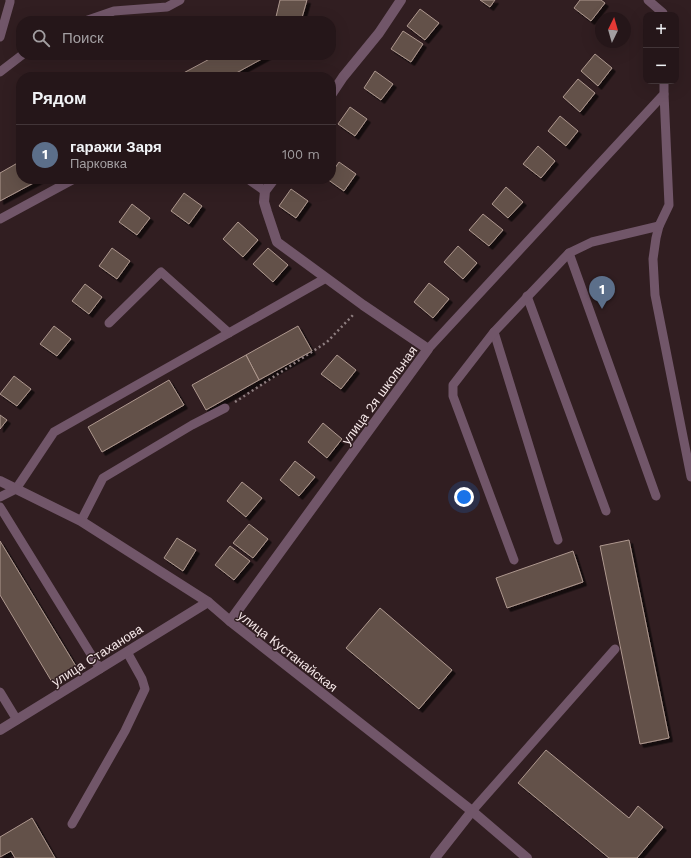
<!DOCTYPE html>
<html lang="ru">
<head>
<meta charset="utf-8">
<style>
	body { margin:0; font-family:"Work Sans",sans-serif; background:#2d1f22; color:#f1f3f6 }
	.controls { position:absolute; right:12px; top:12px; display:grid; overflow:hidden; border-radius:8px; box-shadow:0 4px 16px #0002 }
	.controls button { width:36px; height:36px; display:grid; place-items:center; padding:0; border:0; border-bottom:1px solid #423538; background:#251619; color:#f1f3f6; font:20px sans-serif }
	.compass { position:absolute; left:595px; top:12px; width:36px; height:36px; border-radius:50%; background:#251619; box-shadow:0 4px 16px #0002; rotate:5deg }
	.you { position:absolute; left:464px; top:497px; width:14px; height:14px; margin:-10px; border:3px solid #fff; border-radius:50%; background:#1a73e8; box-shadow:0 0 0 6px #1a73e833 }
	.badge { display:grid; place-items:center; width:26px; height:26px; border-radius:50%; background:#1a73e8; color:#fff; font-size:13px; font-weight:700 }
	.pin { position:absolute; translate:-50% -33px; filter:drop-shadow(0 1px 2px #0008) }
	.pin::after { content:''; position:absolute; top:21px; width:14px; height:12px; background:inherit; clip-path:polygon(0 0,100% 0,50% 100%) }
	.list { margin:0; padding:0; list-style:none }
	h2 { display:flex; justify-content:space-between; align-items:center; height:52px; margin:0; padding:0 16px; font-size:17px }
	h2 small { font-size:13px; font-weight:400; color:#a39fa2 }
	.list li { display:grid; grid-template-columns:26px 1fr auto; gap:12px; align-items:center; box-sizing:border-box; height:60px; padding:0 16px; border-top:1px solid #423538 }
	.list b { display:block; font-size:15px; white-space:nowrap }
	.list p { margin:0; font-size:13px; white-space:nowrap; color:#a39fa2 }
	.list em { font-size:13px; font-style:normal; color:#a39fa2 }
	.icon { flex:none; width:22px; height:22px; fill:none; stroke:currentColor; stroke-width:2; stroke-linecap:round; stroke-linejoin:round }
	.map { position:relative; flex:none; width:691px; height:858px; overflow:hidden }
	.search { position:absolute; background:#251619; box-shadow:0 4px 16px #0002; left:16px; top:16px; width:320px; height:44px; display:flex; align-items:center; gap:10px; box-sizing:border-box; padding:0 14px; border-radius:16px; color:#a39fa2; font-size:15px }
	.panel { position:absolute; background:#251619; box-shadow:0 4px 16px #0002; left:16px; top:72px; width:320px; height:112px; border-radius:16px }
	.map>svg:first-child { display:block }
	.building { fill:#645148; stroke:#ae988f; filter:url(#shadow) }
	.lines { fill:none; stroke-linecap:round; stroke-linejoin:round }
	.path { stroke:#8f7f81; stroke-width:2.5; stroke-dasharray:2 3; stroke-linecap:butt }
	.lane { stroke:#715669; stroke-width:9 }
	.street { stroke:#715669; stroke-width:10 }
	.labels { text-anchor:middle; stroke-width:3; stroke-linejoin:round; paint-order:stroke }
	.street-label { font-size:13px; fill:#f6e8e9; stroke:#311e21 }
</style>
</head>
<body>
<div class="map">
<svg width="691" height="858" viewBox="0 0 691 858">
	<defs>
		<filter id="shadow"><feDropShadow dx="3.5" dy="3.5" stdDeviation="0" flood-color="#0009"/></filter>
	</defs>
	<rect width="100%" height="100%" fill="#311e21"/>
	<!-- building -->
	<g class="building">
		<path d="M280,0H307L301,21H275Z"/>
		<path d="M480,0H495L490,7Z"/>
		<path d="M580,0H601L605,3L591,21L574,8Z"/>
		<path d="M420,9L439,23L425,40L407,26Z"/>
		<path d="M403,31L423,44L411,62L391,49Z"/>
		<path d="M595,54L612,68L598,86L581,71Z"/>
		<path d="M217,55H269L229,77H176Z"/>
		<path d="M375,71L393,84L381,100L364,88Z"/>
		<path d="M578,79L595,93L580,112L563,97Z"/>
		<path d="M350,107L367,119L355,136L338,124Z"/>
		<path d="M560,116L578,131L566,146L548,131Z"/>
		<path d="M538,146L555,161L541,178L523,164Z"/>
		<path d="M21,161V179H41L0,201V173Z"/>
		<path d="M339,162L356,174L344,191L327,179H331V174Z"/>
		<path d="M506,187L523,202L508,218L492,204Z"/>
		<path d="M291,189L308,201L296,218L279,206Z"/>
		<path d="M184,193L202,206L189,224L171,211Z"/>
		<path d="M132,204L150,218L137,235L119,222Z"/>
		<path d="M483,214L503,230L489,246L469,230Z"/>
		<path d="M238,222L258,240L243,257L223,239Z"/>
		<path d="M458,246L477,263L463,279L444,262Z"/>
		<path d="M112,248L130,261L117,279L99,266Z"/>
		<path d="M268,248L288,265L273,282L253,264Z"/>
		<path d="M429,283L449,299L433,318L414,302Z"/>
		<path d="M85,284L102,297L89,314L72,301Z"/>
		<path d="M54,326L71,339L57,356L40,344Z"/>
		<path d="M298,326L312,351L259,380L246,355Z"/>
		<path d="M246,355L259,380L206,410L192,385Z"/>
		<path d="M337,355L356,370L341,389L321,374Z"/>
		<path d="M14,376L31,389L17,406L0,394Z"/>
		<path d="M169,380L184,405L102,452L88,427Z"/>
		<path d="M0,415L7,420L0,429Z"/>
		<path d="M323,423L342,439L327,458L308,442Z"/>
		<path d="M295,461L315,477L299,496L280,480Z"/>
		<path d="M242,482L262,498L246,517L227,501Z"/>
		<path d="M249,524L268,539L253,558L233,543Z"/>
		<path d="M177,538L196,550L183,571L164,558Z"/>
		<path d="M629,540L669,738L640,744L600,546Z"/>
		<path d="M0,541L77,668L52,682L0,595Z"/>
		<path d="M230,546L250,561L234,580L215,565Z"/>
		<path d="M573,551L583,582L507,608L496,578Z"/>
		<path d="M380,608L452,670L419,709L346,648Z"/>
		<path d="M546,750L629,818L638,806L663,827L637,858H609L518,783Z"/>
		<path d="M32,818L55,858H15L11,851L0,857V837Z"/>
	</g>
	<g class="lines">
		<!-- path -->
		<path class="path" d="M235,402L327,342L354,314"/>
		<!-- lane -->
		<g class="lane">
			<path d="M648,0L663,13V15"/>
			<path d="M85,21L114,11L167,7L180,0"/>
			<path d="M0,37L10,2V0"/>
			<path d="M0,72L22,55"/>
			<path d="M664,94L669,205L659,226L656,238L653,259L655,295L691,477"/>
			<path d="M248,179L265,191"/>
			<path d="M0,219L74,179"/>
			<path d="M569,253L656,496"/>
			<path d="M527,296L606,511"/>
			<path d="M109,323L161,272L229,333"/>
			<path d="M494,332L558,540"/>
			<path d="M428,349L664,94V81"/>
			<path d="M0,497L16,489L54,432L326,278"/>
			<path d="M0,507L100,669"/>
			<path d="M81,521L103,478L192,425L225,408"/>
			<path d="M514,560L453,396V385L494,332L569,253L592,242L659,226"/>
			<path d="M0,692L17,720"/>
			<path d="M472,811L615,649"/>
			<path d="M72,824L125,731L145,689L142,679L127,652"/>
		</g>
		<!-- street -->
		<g class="street">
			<path d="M331,95L343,77L379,33L401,0"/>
			<path d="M0,481L81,521L208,602L230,621L472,811L527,858"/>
			<path d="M230,621L428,349L363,305L277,242L267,212L264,202L265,191L274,179"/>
			<path d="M0,730L208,602"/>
			<path d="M435,858L472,811"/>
		</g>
	</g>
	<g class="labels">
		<!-- street labels -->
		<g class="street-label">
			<text transform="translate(379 395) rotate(-54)" y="5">улица 2я школьная</text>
			<text transform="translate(288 651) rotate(38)" y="5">улица Кустанайская</text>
			<text transform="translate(97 655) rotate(-32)" y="5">улица Стаханова</text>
		</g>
	</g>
</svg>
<div class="controls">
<button>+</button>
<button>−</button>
</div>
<svg class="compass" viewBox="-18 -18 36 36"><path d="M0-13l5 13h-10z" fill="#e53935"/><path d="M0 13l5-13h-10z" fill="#a39fa2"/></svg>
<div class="you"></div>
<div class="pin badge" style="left:602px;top:309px;background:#5c6f8a">1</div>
<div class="search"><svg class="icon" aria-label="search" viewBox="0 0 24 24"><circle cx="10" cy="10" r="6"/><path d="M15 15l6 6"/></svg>Поиск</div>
<section class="panel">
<h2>Рядом<small></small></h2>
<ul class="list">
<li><span class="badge" style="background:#5c6f8a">1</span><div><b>гаражи Заря</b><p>Парковка</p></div><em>100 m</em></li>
</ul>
</section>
</div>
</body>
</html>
